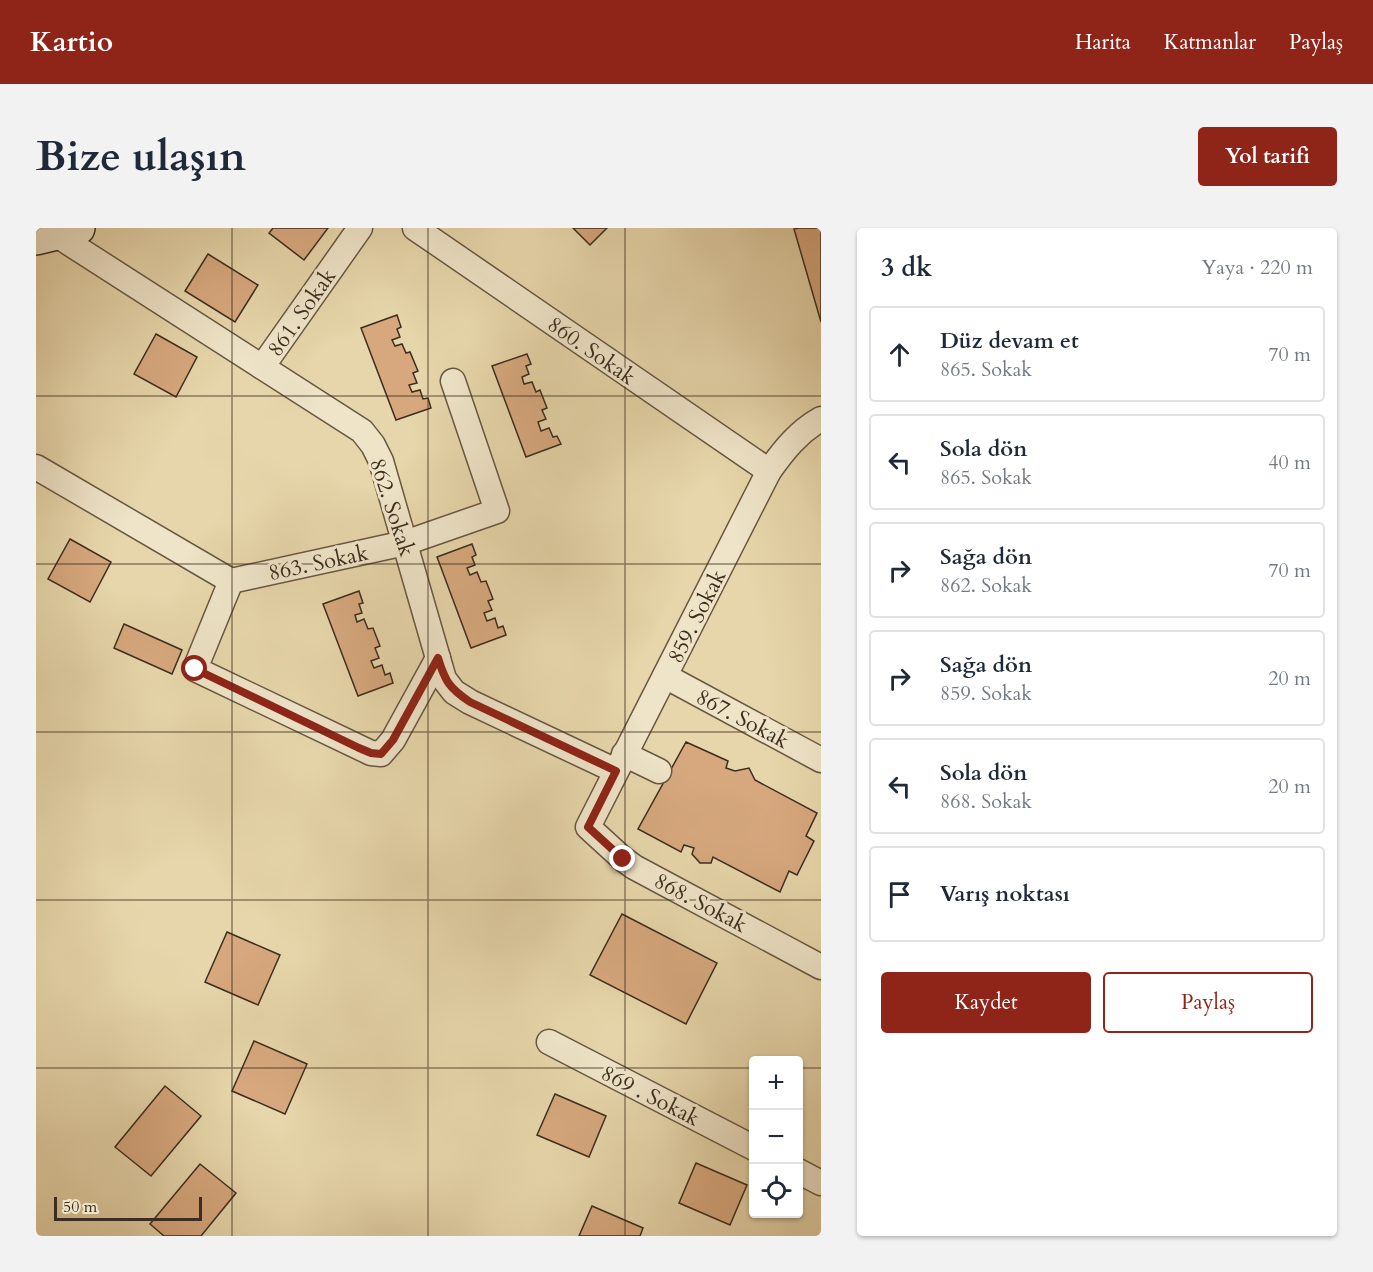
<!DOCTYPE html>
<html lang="tr">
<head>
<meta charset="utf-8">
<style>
	body { margin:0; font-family:Cardo,serif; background:#f2f2f3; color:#1f2937 }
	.controls { position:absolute; right:18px; bottom:18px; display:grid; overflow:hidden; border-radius:6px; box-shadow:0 2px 4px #0004 }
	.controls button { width:54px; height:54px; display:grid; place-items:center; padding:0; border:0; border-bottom:2px solid #e0e1e3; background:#fff; color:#1f2937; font:30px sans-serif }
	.scale { position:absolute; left:18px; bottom:15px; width:148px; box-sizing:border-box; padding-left:6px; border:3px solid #3c2d1e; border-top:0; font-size:16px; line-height:21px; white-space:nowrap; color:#3c2d1e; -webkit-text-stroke:4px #efe4c8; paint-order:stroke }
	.stop { position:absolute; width:18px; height:18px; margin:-14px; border:4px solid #8f2418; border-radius:50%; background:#fff }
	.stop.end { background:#8f2418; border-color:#fff; box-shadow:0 2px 6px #0008 }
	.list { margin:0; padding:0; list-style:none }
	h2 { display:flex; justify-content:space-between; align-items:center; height:78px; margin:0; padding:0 24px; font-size:26px }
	h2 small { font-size:20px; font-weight:400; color:#747a83 }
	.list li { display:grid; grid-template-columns:39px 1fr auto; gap:18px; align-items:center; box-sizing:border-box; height:96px; margin:0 12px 12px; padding:0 12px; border:2px solid #e0e1e3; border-radius:6px }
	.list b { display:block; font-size:22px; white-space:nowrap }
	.list p { margin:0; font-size:20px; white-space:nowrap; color:#747a83 }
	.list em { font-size:20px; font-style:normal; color:#747a83 }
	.actions { display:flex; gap:12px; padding:18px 24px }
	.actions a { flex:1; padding:14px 0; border:2px solid #8f2418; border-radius:6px; text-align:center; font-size:21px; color:#8f2418 }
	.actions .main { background:#8f2418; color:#fff }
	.icon { flex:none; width:33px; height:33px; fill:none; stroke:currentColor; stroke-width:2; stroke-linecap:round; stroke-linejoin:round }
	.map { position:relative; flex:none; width:785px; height:1008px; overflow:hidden; border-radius:6px }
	header { display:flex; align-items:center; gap:36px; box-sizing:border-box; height:84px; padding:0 30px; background:#8f2418; color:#fff }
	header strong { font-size:28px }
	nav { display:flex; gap:33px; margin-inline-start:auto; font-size:21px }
	.intro { display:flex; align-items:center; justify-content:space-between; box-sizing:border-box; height:144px; padding:0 36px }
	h1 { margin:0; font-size:42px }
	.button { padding:15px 27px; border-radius:6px; background:#8f2418; color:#fff; font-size:21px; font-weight:700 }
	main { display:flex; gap:36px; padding:0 36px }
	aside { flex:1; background:#fff; border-radius:6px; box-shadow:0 2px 4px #0004 }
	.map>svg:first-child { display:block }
	.building { fill:#d7a87e; stroke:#3c2d1e; stroke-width:1.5 }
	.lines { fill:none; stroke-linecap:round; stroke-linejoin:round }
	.street-casing { stroke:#675741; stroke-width:27 }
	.secondary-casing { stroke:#3c2d1e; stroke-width:36 }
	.street { stroke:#efe4c8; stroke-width:24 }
	.secondary { stroke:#efe4c8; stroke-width:33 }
	.route { stroke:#8f2418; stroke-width:8 }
	.grid { fill:none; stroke:#3c2d1e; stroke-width:1.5; stroke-opacity:0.55 }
	.labels { text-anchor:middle; stroke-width:6; stroke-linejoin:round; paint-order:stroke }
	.street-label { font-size:22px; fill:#3c2d1e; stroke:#efe4c8 }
</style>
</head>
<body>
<header>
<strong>Kartio</strong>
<nav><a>Harita</a><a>Katmanlar</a><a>Paylaş</a></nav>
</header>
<div class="intro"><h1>Bize ulaşın</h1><a class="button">Yol tarifi</a></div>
<main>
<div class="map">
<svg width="785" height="1008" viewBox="0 0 785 1008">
	<rect width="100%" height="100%" fill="#e7d6ab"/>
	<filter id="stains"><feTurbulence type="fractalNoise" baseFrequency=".00333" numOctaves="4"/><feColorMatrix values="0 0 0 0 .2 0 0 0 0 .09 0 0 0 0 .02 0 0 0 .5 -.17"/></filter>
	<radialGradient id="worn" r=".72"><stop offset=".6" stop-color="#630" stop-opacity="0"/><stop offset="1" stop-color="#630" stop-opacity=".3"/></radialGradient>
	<!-- building -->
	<g class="building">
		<path d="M237,0H292L268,32L233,5Z"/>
		<path d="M537,0H571L554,17Z"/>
		<path d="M763,0H785V94L758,1Z"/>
		<path d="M172,26L222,57L199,94L149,63Z"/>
		<path d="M361,87L365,99L361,101L364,109L356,112L359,118L366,116L370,125L374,124L382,143L377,145L381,155L373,157L376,164L384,162L387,171L392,170L395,180L360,192L325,100Z"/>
		<path d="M120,106L161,129L140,169L98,146Z"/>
		<path d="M491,126L495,136L490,138L493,146L486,149L488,156L496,154L500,164L504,162L511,180L506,182L510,191L502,194L505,203L513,200L517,209L521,208L525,216L490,229L456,138Z"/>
		<path d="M34,311L75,334L54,374L12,351Z"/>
		<path d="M436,316L440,327L436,329L439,337L431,340L434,347L441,344L445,354L450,353L457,371L452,373L456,382L448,385L451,393L459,390L462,400L467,398L470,407L435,420L401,329Z"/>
		<path d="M323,363L327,375L323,376L326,385L319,387L321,394L328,391L332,401L337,400L344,418L339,420L343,430L335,433L338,440L346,437L349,447L354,445L357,455L322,468L287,376Z"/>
		<path d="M88,396L146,422L136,446L78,420Z"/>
		<path d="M650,514L692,533L690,540L699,543L713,540L719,552L781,585L770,608L778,613L761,647L753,643L744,664L677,629L675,635H664L656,626L658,620L648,617L645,624L602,601Z"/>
		<path d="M586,686L681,735L650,796L554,747Z"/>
		<path d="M191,704L244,727L222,777L169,754Z"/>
		<path d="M218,813L271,836L249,886L196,863Z"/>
		<path d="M129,858L165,888L115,948L79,919Z"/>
		<path d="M519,866L570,888L553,929L501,907Z"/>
		<path d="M660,935L711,957L694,997L643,975Z"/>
		<path d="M164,936L200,965L165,1008H128L114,996Z"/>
		<path d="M556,978L607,1000L604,1008H543Z"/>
	</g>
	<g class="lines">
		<!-- street casing -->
		<g class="street-casing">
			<g id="street">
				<path d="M379,0L733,243"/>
				<path d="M19,6L326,203L337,217L345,233L408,451L418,464L434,474L580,543"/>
				<path d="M226,139L324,0"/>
				<path d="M785,191C762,204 748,222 733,243L552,599L587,631L598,639L785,739"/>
				<path d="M0,239L195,353"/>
				<path d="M195,353L369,315L461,283L417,153"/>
				<path d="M195,353L159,441L335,525L345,526L357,512L402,430"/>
				<path d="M629,448L785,532"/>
				<path d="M588,526L623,543"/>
				<path d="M513,814L718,920"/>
				<path d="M762,943L785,955"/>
			</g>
		</g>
		<!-- secondary casing -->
		<g class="secondary-casing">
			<path id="secondary" d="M0,10L42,0"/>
		</g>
		<!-- street -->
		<use href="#street" class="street"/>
		<!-- secondary -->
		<use href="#secondary" class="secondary"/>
	</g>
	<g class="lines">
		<!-- route -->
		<path class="route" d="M159,441L323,520L335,525L345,526L357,512L402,430C409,453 413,460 434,474L580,543L552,599L587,631"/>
	</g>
	<!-- grid -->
	<path class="grid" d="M196,0V1008M392,0V1008M589,0V1008M0,168H785M0,336H785M0,504H785M0,672H785M0,840H718M762,840H785"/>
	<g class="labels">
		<!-- street labels -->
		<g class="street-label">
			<text transform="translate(265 84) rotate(-55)" y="8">861. Sokak</text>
			<text transform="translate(556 122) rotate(35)" y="8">860. Sokak</text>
			<text transform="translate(357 279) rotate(72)" y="8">862. Sokak</text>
			<text transform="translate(282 334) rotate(-12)" y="8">863. Sokak</text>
			<text transform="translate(660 388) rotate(-63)" y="8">859. Sokak</text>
			<text transform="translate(707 490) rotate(28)" y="8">867. Sokak</text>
			<text transform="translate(665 674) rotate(28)" y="8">868. Sokak</text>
			<text transform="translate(615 867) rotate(27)" y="8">869 . Sokak</text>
		</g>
	</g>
	<rect width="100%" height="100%" filter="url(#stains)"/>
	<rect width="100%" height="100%" fill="url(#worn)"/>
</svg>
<div class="controls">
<button>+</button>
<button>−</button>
<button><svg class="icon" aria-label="locate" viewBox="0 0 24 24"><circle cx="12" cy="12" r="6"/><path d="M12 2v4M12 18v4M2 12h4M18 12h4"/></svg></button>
</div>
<div class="scale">50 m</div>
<div class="stop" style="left:159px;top:441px"></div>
<div class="stop end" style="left:587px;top:631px"></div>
</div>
<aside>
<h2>3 dk<small>Yaya · 220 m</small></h2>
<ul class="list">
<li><svg class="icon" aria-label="ahead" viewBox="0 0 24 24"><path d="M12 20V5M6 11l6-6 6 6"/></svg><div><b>Düz devam et</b><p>865. Sokak</p></div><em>70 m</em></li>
<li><svg class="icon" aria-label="left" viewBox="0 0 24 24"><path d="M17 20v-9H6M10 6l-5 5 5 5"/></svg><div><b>Sola dön</b><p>865. Sokak</p></div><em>40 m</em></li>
<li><svg class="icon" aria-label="right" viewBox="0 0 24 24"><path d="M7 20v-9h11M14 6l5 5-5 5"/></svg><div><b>Sağa dön</b><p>862. Sokak</p></div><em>70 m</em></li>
<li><svg class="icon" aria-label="right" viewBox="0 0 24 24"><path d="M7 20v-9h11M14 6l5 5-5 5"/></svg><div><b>Sağa dön</b><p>859. Sokak</p></div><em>20 m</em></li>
<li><svg class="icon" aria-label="left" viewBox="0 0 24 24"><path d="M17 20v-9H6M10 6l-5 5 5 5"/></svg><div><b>Sola dön</b><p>868. Sokak</p></div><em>20 m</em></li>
<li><svg class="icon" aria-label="arrive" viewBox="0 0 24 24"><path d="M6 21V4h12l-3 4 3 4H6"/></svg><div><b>Varış noktası</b></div></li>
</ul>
<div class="actions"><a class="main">Kaydet</a><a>Paylaş</a></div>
</aside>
</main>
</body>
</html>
